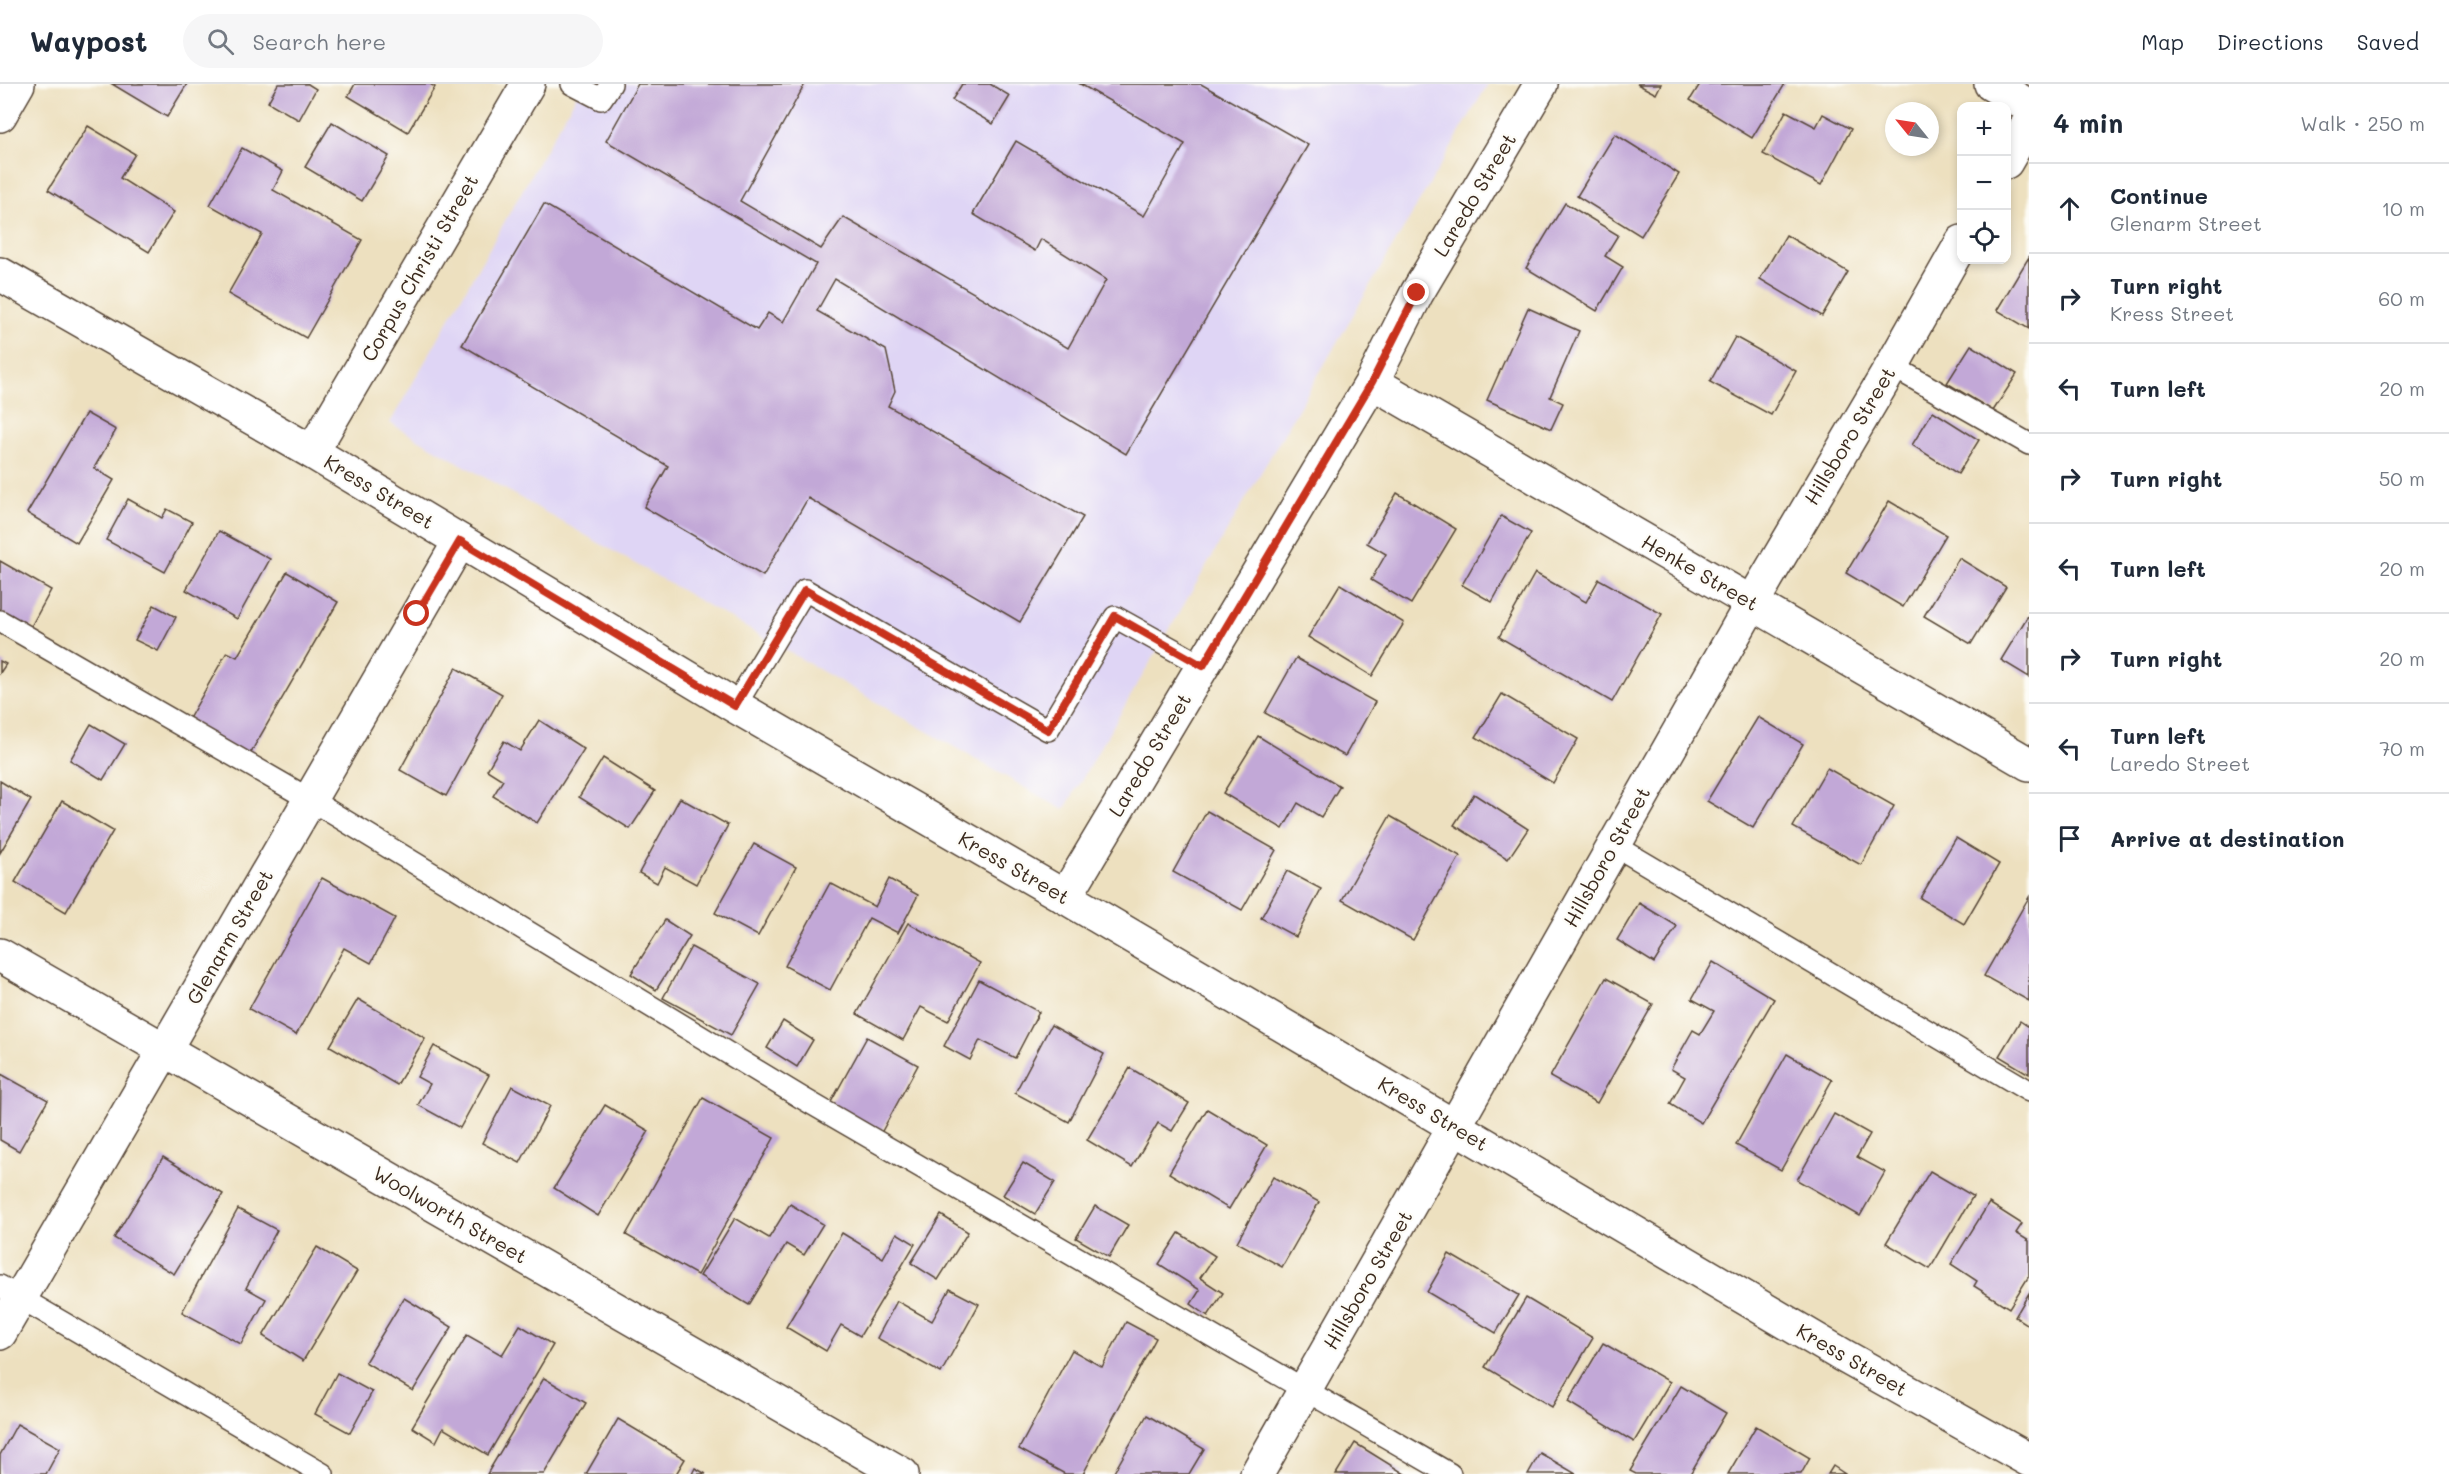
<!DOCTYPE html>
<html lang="en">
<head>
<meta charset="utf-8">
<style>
	body { margin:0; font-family:Mali,sans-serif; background:#f6f6f7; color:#1f2937 }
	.controls { position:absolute; right:18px; top:18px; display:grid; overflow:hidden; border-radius:12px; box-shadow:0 3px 9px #0003 }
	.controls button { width:54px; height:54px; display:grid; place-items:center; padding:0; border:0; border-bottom:2px solid #e0e1e3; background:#fff; color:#1f2937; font:30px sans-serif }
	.compass { position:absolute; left:1885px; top:18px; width:54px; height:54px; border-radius:50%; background:#fff; box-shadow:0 3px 9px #0003; rotate:300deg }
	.stop { position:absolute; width:18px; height:18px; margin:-14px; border:4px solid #c8321e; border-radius:50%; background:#fff }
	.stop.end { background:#c8321e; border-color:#fff; box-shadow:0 2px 6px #0008 }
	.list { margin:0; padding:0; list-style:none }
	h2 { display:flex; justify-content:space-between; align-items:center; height:78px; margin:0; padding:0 24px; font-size:26px }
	h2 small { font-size:20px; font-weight:400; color:#747a83 }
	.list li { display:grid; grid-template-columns:39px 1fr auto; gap:18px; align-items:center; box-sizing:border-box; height:90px; padding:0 24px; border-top:2px solid #e0e1e3 }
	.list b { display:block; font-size:22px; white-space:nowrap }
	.list p { margin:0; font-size:20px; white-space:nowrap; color:#747a83 }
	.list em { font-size:20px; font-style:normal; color:#747a83 }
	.icon { flex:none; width:33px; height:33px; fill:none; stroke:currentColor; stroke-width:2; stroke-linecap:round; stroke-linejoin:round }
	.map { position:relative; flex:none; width:2029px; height:1390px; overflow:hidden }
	header { display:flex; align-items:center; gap:36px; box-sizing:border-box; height:84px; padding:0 30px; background:#fff; border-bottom:2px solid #e0e1e3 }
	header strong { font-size:28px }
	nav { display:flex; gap:33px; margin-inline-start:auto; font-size:21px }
	.search { width:420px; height:54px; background:#f6f6f7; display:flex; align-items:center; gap:15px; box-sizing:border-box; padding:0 21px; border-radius:33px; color:#747a83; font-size:22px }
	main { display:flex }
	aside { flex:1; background:#fff }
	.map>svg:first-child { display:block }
	.built { fill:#dfd5f5 }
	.building { fill:#c2a8d7 }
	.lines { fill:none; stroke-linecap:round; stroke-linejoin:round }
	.service-casing { stroke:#564536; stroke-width:24 }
	.minor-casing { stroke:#564536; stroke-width:36 }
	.tertiary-casing { stroke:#564536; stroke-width:36 }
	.service { stroke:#fff; stroke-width:21 }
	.minor { stroke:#fff; stroke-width:33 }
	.tertiary { stroke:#fff; stroke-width:33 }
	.route { stroke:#c8321e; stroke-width:8 }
	.labels { text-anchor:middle; stroke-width:4.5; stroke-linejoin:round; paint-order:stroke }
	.street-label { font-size:20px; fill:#3b2a1e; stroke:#fdfcf7 }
</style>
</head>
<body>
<header>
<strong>Waypost</strong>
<div class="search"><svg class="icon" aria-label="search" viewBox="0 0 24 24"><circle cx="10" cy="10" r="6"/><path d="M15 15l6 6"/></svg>Search here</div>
<nav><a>Map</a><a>Directions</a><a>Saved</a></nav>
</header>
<main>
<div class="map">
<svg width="2029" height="1390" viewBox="0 0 2029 1390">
	<rect width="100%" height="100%" fill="#fdfcf7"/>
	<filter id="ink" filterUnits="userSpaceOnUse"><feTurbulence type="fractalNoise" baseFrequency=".0167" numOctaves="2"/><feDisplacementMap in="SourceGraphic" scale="12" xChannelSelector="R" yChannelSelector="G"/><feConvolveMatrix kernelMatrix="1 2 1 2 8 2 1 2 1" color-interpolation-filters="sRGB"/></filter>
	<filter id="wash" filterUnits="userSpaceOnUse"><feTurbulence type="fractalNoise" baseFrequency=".008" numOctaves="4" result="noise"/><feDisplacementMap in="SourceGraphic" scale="24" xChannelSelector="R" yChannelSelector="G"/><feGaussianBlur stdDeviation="1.35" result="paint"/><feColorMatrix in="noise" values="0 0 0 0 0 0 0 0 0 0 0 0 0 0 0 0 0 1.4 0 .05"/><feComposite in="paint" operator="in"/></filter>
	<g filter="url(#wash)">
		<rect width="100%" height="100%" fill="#ede0bf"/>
		<!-- built -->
		<path class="built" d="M583,0H1488L1064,726L390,339Z"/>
		<g id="blocks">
			<!-- building -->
			<g class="building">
				<path d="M112,0H187L167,33Z"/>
				<path d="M278,0H308L316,5L299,36L268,18Z"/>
				<path d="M355,0H430L435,3L408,48L348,12Z"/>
				<path d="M638,0H805L740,117L821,165L843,133L1068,264L1106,196L1041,155L1035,167L973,130L1016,57L1144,132L1185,60L1080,0H1201L1308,61L1126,370L835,195L817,227L886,266L895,307L888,322L1083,433L1020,538L808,414L763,492L644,423L668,382L462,261L544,120L757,246L768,229L783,238L816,180L606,57Z"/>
				<path d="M962,0H990L1010,12L993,40L952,16Z"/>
				<path d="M1637,0H1661L1656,10Z"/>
				<path d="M1700,0H1785L1752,54L1690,16Z"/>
				<path d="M1786,27L1816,43L1823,30L1851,45L1821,101L1763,70Z"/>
				<path d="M332,38L389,72L362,117L305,83Z"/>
				<path d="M88,42L135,70L120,94L174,128L149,168L48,106Z"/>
				<path d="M1615,50L1679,90L1641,152L1577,112Z"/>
				<path d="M242,64L283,87L273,106L362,156L306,254L228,210L262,150L210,121Z"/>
				<path d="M1565,119L1618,151L1605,172L1623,183L1597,227L1526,184Z"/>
				<path d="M1786,151L1848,188L1822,232L1760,195Z"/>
				<path d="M2029,173V245L1997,226Z"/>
				<path d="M1528,224L1579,247L1550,313L1563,319L1551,345L1487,316Z"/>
				<path d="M1735,253L1796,287L1771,331L1710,298Z"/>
				<path d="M1971,261L2017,290L1993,327L1947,299Z"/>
				<path d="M1933,327L1979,356L1958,390L1912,361Z"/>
				<path d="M86,329L116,346L94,384L114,396L77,459L27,429Z"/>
				<path d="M1397,409L1456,445L1411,520L1371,496L1386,470L1367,459Z"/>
				<path d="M128,415L162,434L167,425L192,438L165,488L106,456Z"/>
				<path d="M1889,417L1946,451L1903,523L1846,489Z"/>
				<path d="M1501,432L1531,449L1492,518L1462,501Z"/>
				<path d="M219,447L270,475L237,535L186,506Z"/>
				<path d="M1959,474L2006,503L1971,560L1924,532Z"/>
				<path d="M0,477L51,506L29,546L0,529Z"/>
				<path d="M287,488L338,518L247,675L186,640L227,568L237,573Z"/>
				<path d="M1535,489L1586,518L1599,495L1662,530L1612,618L1499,553Z"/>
				<path d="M1340,500L1404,539L1372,592L1308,553Z"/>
				<path d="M154,521L176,533L158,567L135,556Z"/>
				<path d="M2029,530V593L2001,576Z"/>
				<path d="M1296,574L1375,618L1345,672L1265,629Z"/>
				<path d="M0,577L6,580L0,589Z"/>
				<path d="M456,584L502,610L446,712L400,686Z"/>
				<path d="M1502,610L1578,655L1553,699L1476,653Z"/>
				<path d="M1758,633L1803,660L1753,744L1707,717Z"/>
				<path d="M539,636L584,665L537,739L493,712L503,696L487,686L504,657L520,667Z"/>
				<path d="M91,640L125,660L103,696L70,676Z"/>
				<path d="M1258,652L1340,702L1321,733L1298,719L1283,745L1223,709Z"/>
				<path d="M603,674L655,707L630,745L579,713Z"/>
				<path d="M1827,684L1894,722L1861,781L1793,743Z"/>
				<path d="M0,697L31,716L0,769Z"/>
				<path d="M1474,710L1528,745L1508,775L1454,741Z"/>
				<path d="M680,714L728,741L696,800L665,783L657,799L639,789Z"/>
				<path d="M62,717L113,747L66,828L15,798Z"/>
				<path d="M1207,727L1276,766L1242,826L1173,788Z"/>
				<path d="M1390,732L1460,772L1413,856L1342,816Z"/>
				<path d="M1956,754L1999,780L1964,840L1920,814Z"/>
				<path d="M754,760L796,783L758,852L715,829Z"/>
				<path d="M1287,787L1321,805L1296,853L1261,834Z"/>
				<path d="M322,794L395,834L371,879L344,864L296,951L249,925Z"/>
				<path d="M889,795L918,811L898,849L869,834L830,906L785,882L830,799L875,823Z"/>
				<path d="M2029,813V917L1984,892Z"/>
				<path d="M1639,819L1677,842L1654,879L1617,856Z"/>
				<path d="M665,836L690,852L656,906L631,890Z"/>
				<path d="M908,839L980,879L948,937L921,923L903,956L857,930Z"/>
				<path d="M691,863L760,900L731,951L663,914Z"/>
				<path d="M1713,878L1774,915L1701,1039L1670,1020L1685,993L1671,985L1693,946L1700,950L1714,927L1692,915Z"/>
				<path d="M1606,894L1653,920L1597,1019L1550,993Z"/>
				<path d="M979,896L1039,928L1015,974L980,956L970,976L944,962Z"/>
				<path d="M358,915L425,954L397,1001L330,962Z"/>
				<path d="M783,937L813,956L797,983L767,964Z"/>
				<path d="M2020,937L2029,943V990L1999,972Z"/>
				<path d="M1051,941L1104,970L1069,1038L1015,1009Z"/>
				<path d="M867,953L918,981L881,1049L830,1020Z"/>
				<path d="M434,962L489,991L460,1044L418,1021L430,1000L417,993Z"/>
				<path d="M1787,970L1832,996L1781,1086L1736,1061Z"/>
				<path d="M1130,984L1189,1019L1172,1047L1158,1039L1132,1083L1087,1056Z"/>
				<path d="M1,990L48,1016L19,1067L0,1056Z"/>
				<path d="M512,1002L550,1022L520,1079L482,1059Z"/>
				<path d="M703,1014L774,1054L697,1191L626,1151Z"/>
				<path d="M605,1021L649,1047L598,1132L554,1104Z"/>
				<path d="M1207,1025L1267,1061L1229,1125L1169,1089Z"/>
				<path d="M1834,1030L1870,1050L1857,1073L1885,1088L1860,1132L1797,1096Z"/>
				<path d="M163,1073L223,1110L174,1190L114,1154Z"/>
				<path d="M1023,1079L1055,1098L1035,1130L1003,1111Z"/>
				<path d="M1930,1087L1973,1112L1930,1185L1886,1159Z"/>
				<path d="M1273,1093L1319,1118L1282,1183L1237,1158Z"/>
				<path d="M1989,1119L2022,1140L2016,1149L2029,1157V1192L2009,1224L1974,1202L1977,1197L1951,1180Z"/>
				<path d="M790,1120L823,1140L804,1171L786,1160L749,1221L700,1192L735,1134L769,1154Z"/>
				<path d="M1095,1122L1128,1141L1109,1173L1076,1154Z"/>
				<path d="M238,1125L277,1146L246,1204L266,1215L241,1260L182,1228Z"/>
				<path d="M941,1131L968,1148L938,1196L911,1179Z"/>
				<path d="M842,1149L883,1174L897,1149L915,1160L860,1252L841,1241L826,1267L786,1243Z"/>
				<path d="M1179,1149L1215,1172L1200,1194L1223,1209L1208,1232L1191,1220L1200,1206L1159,1180Z"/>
				<path d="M317,1163L357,1187L303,1277L263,1252Z"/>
				<path d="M1449,1170L1519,1211L1496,1249L1427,1208Z"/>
				<path d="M950,1205L979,1220L941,1289L877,1254L897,1217L932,1237Z"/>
				<path d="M2029,1209V1242L2015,1233Z"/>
				<path d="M404,1214L452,1243L413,1307L365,1278Z"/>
				<path d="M1526,1214L1593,1254L1552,1323L1485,1283Z"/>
				<path d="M1126,1238L1156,1254L1083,1390H1065L1019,1365L1072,1266L1102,1283Z"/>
				<path d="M520,1241L553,1261L488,1371L443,1344L436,1358L412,1343L467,1251L502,1271Z"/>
				<path d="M1603,1259L1670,1298L1634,1358L1568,1318Z"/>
				<path d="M337,1289L372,1308L350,1349L315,1330Z"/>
				<path d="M544,1294L586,1319L544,1390H487Z"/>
				<path d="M1681,1302L1726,1329L1690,1390H1636L1630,1387Z"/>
				<path d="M1147,1331L1204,1365L1189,1390H1113Z"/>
				<path d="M618,1335L685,1375L676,1390H586Z"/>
				<path d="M17,1340L60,1364L46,1390H0V1371Z"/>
				<path d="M1756,1342L1810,1374L1801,1390H1728Z"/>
				<path d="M1355,1359L1405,1390H1336Z"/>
				<path d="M1540,1369L1576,1390H1528Z"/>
				<path d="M1833,1382L1845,1390H1828Z"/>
				<path d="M695,1384L706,1390H692Z"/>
			</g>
		</g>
	</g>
	<g filter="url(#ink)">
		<use href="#blocks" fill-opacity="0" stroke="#564536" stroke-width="1.5"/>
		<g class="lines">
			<!-- service casing -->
			<g class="service-casing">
				<g id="service">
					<path d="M572,0L601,15L611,0"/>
					<path d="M1892,282L2029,360"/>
					<path d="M0,537L309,715L802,1014L1450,1390"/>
					<path d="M735,622L805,506L1048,646L1115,533L1203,582"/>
					<path d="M1614,761L2029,1007"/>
					<path d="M0,1202L323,1390"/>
				</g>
			</g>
			<!-- minor casing -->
			<g class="minor-casing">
				<g id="minor">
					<path d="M1991,0L2029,22"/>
					<path d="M0,31L18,0"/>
					<path d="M2006,78L2029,38"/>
					<path d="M1372,298L2029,680"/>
					<path d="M312,368L528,0"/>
					<path d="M1065,813L1372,298L1417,209L1541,0"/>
					<path d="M0,871L902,1390"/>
					<path d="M0,1249L460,457"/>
					<path d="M1257,1390L1752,519L1892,282L1962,158"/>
				</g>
			</g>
			<!-- tertiary casing -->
			<g class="tertiary-casing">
				<path id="tertiary" d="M0,190L312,368L735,622L1065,813L1842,1271L2029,1376"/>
			</g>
			<!-- service -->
			<use href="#service" class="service"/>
			<!-- minor -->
			<use href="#minor" class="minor"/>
			<!-- tertiary -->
			<use href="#tertiary" class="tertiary"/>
		</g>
	</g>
	<g class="lines" filter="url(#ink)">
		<!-- route -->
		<path class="route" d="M417,530L460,457L735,622L805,506L1048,646L1115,532L1203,582L1372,298L1417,209"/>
	</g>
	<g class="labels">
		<!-- street labels -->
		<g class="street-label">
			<text transform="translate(1475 111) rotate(-59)" y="7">Laredo Street</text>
			<text transform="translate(420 184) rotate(-60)" y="7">Corpus Christi Street</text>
			<text transform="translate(1850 352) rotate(-59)" y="7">Hillsboro Street</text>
			<text transform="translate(379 408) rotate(31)" y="7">Kress Street</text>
			<text transform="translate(1700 489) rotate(30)" y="7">Henke Street</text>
			<text transform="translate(1150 671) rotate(-59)" y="7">Laredo Street</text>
			<text transform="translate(1607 773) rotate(-61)" y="7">Hillsboro Street</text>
			<text transform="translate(1014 784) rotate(30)" y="7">Kress Street</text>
			<text transform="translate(230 853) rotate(-60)" y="7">Glenarm Street</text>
			<text transform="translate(1433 1030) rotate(31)" y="7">Kress Street</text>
			<text transform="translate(450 1131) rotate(30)" y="7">Woolworth Street</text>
			<text transform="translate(1368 1196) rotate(-60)" y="7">Hillsboro Street</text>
			<text transform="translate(1852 1276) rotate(30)" y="7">Kress Street</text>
		</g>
	</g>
</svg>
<div class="controls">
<button>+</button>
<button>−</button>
<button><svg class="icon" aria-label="locate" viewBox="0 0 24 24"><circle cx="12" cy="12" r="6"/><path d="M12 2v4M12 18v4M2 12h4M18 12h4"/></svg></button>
</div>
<svg class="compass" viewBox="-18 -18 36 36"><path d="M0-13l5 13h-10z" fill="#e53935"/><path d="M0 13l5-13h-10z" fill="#747a83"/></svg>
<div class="stop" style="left:417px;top:530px"></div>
<div class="stop end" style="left:1417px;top:209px"></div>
</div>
<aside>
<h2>4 min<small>Walk · 250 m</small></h2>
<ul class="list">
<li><svg class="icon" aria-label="ahead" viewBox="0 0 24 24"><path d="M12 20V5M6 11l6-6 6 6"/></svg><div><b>Continue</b><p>Glenarm Street</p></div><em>10 m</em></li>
<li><svg class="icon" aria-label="right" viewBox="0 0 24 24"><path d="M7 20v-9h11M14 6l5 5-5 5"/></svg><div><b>Turn right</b><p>Kress Street</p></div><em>60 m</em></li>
<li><svg class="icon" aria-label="left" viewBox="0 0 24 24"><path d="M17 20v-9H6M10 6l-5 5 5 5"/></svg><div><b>Turn left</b></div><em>20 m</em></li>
<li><svg class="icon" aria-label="right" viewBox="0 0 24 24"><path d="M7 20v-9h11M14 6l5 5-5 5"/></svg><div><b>Turn right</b></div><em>50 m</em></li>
<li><svg class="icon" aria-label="left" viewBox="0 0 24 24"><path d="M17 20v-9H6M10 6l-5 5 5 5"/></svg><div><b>Turn left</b></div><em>20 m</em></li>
<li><svg class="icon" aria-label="right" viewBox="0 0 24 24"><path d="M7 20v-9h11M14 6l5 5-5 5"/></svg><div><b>Turn right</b></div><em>20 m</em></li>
<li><svg class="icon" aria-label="left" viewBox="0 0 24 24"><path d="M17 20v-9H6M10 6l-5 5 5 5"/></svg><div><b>Turn left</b><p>Laredo Street</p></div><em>70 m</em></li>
<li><svg class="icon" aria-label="arrive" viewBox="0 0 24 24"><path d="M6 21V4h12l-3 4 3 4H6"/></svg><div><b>Arrive at destination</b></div></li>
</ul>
</aside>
</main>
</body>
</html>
